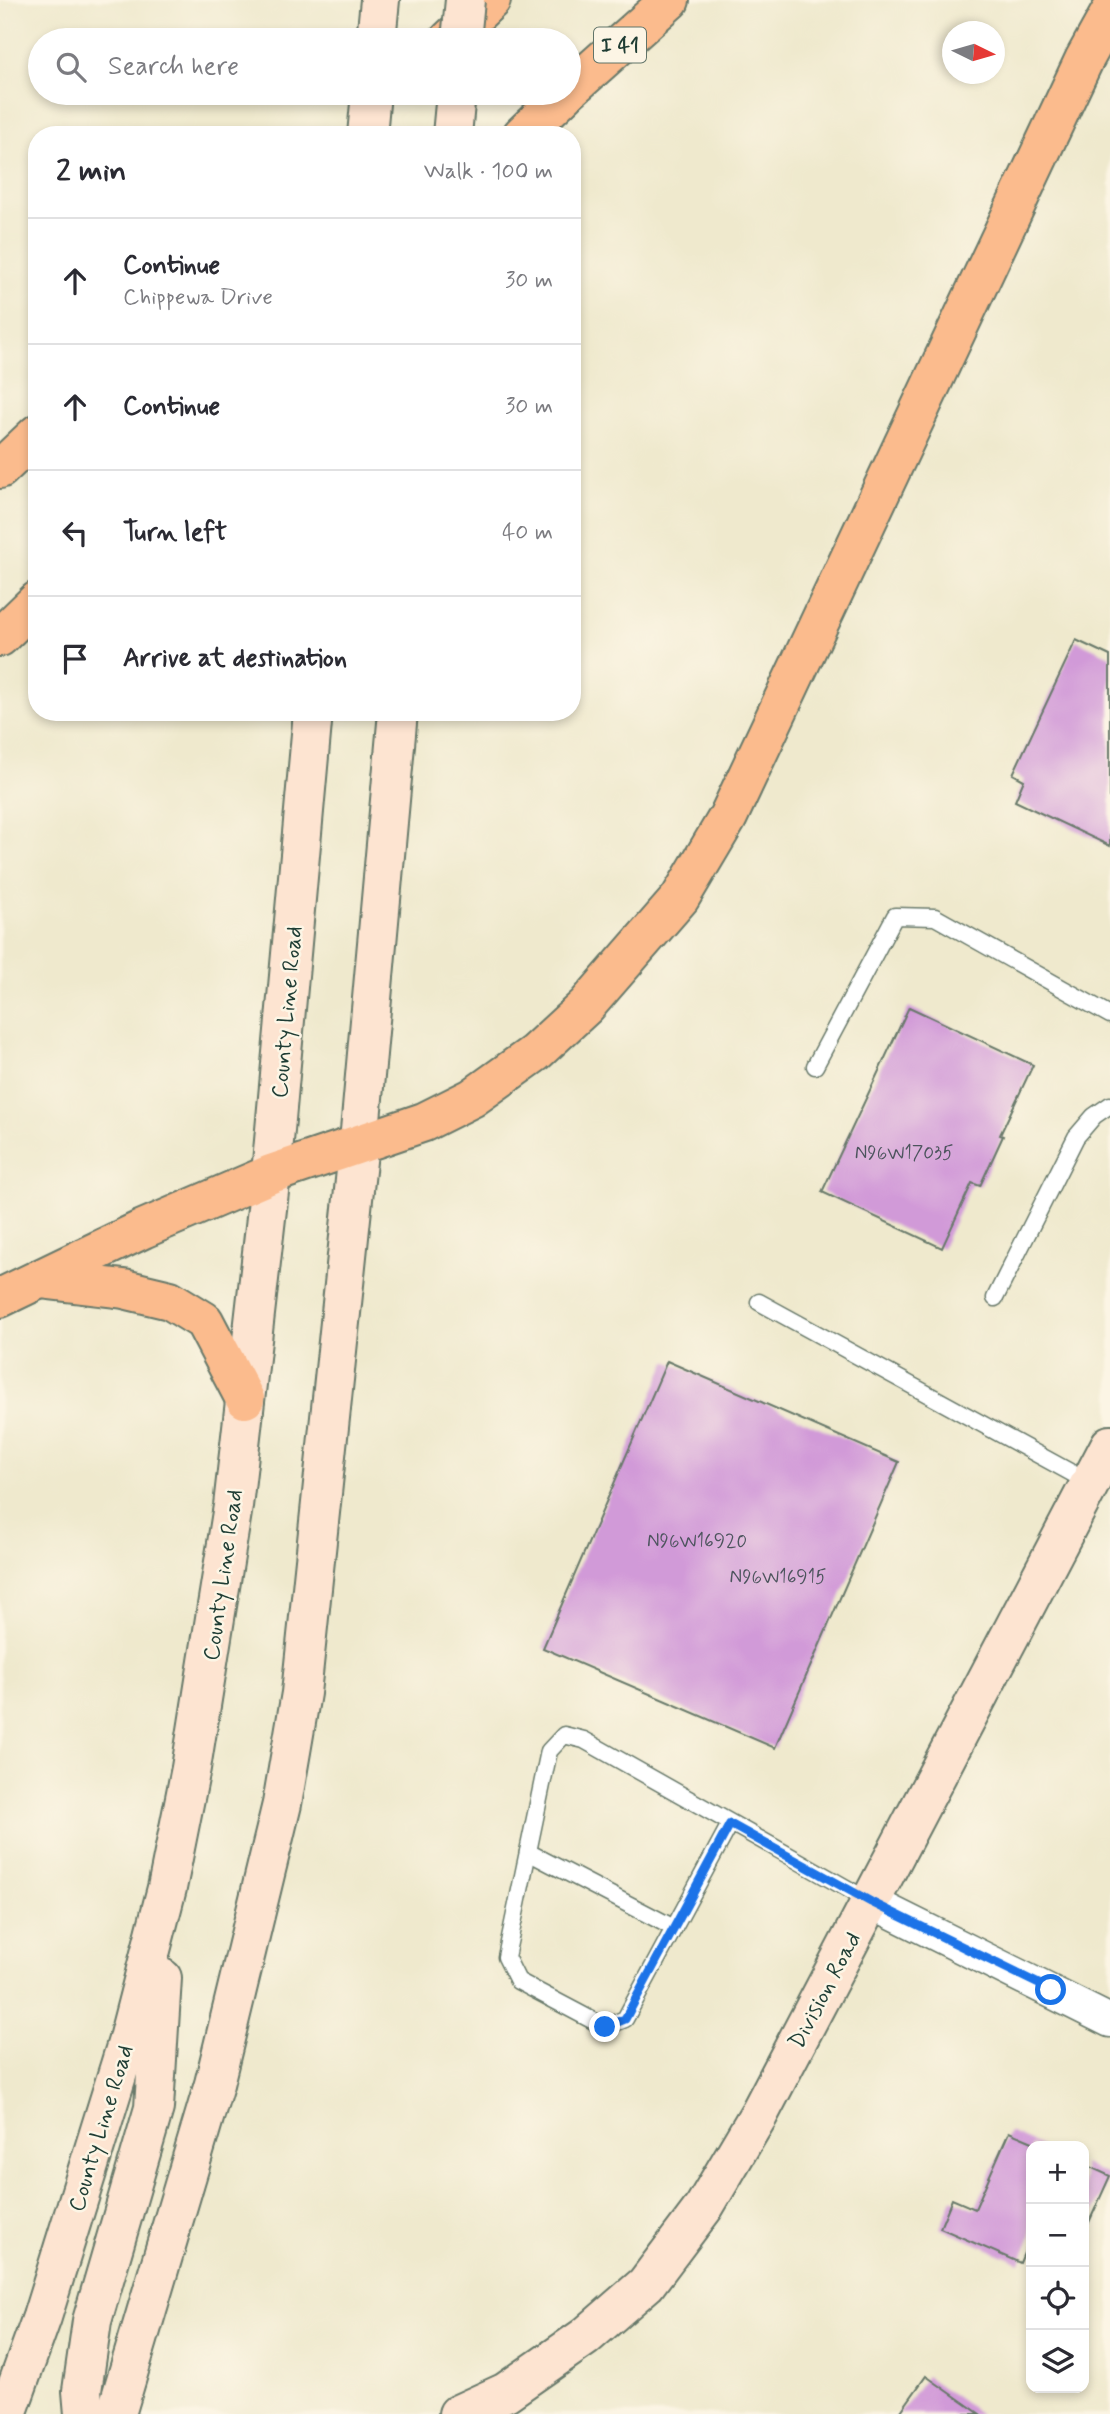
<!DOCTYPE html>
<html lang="en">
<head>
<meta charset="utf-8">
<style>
	body { margin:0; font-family:Mynerve,sans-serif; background:#f2f2f3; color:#2b2b33 }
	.controls { position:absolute; right:21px; bottom:21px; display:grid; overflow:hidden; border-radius:14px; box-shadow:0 4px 10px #0003 }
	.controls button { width:63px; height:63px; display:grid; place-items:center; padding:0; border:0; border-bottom:2px solid #e1e1e2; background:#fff; color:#2b2b33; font:35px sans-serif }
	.compass { position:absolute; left:942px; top:21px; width:63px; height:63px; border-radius:50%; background:#fff; box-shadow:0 4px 10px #0003; rotate:95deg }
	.stop { position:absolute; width:21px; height:21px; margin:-16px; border:5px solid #1a73e8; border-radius:50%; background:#fff }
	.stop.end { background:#1a73e8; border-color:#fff; box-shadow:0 2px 7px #0008 }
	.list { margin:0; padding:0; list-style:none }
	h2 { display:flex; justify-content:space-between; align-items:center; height:91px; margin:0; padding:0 28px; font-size:30px }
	h2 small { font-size:23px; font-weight:400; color:#7c7c81 }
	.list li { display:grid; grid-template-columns:46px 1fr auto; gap:21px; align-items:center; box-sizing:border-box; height:126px; padding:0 28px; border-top:2px solid #e1e1e2 }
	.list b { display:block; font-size:26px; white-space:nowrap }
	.list p { margin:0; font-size:23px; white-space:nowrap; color:#7c7c81 }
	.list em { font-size:23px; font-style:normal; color:#7c7c81 }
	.icon { flex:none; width:38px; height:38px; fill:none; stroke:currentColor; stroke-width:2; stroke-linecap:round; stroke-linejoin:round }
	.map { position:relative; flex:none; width:1110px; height:2414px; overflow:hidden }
	.search { position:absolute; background:#fff; box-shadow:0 4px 10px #0003; left:28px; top:28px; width:553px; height:77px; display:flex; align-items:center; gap:18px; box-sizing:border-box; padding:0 24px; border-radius:38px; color:#7c7c81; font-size:26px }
	.panel { position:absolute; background:#fff; box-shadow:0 4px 10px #0003; left:28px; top:126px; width:553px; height:595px; border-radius:28px }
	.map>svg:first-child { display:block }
	.building { fill:#d19ad8 }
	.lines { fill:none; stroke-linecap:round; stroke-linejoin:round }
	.lane-casing { stroke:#68796a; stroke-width:19 }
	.street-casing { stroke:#68796a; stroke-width:35 }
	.secondary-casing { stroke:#68796a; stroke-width:42 }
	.highway-casing { stroke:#68796a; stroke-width:42 }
	.lane { stroke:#fff; stroke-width:16 }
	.street { stroke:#fff; stroke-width:32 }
	.secondary { stroke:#fde4d1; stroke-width:38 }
	.highway { stroke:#fbbb8d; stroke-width:38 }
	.secondary-bridge-casing { stroke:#68796a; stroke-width:42; stroke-linecap:butt }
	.secondary-bridge { stroke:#fde4d1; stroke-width:38 }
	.route { stroke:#1a73e8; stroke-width:9 }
	.labels { text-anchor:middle; stroke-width:5; stroke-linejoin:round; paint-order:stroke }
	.number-label { font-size:19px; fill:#4c545d }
	.shield { fill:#fcf5e5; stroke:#617469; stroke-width:2 }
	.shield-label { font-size:21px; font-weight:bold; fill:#1f3d34 }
	.street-label { font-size:23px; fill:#1f3d34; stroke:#fcf5e5 }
</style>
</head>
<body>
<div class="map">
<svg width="1110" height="2414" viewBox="0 0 1110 2414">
	<rect width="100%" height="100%" fill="#fcf5e5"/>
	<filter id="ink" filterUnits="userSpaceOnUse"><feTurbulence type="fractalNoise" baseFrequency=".0143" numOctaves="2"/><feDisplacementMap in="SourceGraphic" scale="14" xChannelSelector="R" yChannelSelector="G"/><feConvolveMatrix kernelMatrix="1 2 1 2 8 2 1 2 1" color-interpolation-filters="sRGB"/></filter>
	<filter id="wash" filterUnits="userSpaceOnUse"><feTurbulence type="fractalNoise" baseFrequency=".00686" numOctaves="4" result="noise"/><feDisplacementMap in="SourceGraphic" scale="28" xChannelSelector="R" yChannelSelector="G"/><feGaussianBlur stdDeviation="1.57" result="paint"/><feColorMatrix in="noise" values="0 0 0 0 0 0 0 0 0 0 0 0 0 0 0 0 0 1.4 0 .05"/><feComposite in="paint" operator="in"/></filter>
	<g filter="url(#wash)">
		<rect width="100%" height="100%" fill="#efe9cd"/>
		<g id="blocks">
			<!-- building -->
			<g class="building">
				<path d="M1076,640L1110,656V846L1015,801L1024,780L1013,774Z"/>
				<path d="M909,1007L1033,1065L1000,1135L1003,1136L980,1186L972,1183L942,1248L822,1192Z"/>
				<path d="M667,1361L899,1462L775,1748L543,1648Z"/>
				<path d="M1009,2132L1042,2146H1031V2236L1020,2263L940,2228L952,2199L975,2209Z"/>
				<path d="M1084,2164L1110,2176L1086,2229L1084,2228Z"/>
				<path d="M926,2376L980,2414H899Z"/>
			</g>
		</g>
	</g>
	<g filter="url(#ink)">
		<use href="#blocks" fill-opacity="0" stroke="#68796a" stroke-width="2"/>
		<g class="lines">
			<!-- lane casing -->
			<g class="lane-casing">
				<g id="lane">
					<path d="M815,1066L895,916L935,917L1110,1015"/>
					<path d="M995,1298L1076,1137L1094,1116L1110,1105"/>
					<path d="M759,1302L1090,1483"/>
					<path d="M730,1824L625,2019L605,2027L518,1981L506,1957L549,1751L564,1735L584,1740L871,1902"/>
					<path d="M528,1852L674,1928"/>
				</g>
			</g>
			<!-- street casing -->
			<g class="street-casing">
				<path id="street" d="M871,1902L1110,2021"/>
			</g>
			<!-- secondary casing -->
			<g class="secondary-casing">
				<g id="secondary">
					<path d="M376,40L380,0"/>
					<path d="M452,135L456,93"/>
					<path d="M7,2414L42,2317L127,2043L167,1888L191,1768L233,1506L271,1174L313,712"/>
					<path d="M84,2414L82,2391L92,2321L154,2108L162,1978"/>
					<path d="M116,2414L214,2084L282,1804L301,1693L359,1142L398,712"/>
					<path d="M458,2414L506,2392L585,2337L646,2284L704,2207L759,2114L1110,1445"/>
				</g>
			</g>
			<!-- highway casing -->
			<g class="highway-casing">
				<g id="highway">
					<path d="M449,40L491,0"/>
					<path d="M569,90L670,0"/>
					<path d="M522,135L566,93"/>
					<path d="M0,469L37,434"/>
					<path d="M0,637L37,601"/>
					<path d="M40,1279L124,1289L170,1300L204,1321L245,1399"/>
					<path d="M0,1298L143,1229L271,1174L424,1122L472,1098L535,1053L586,1006L680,898L728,817L1084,60L1110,13"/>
				</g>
			</g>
			<!-- lane -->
			<use href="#lane" class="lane"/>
			<!-- street -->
			<use href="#street" class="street"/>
			<!-- secondary -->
			<use href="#secondary" class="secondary"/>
			<!-- highway -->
			<use href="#highway" class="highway"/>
			<!-- secondary-bridge casing -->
			<g class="secondary-bridge-casing">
				<g id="secondary-bridge">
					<path d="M461,40L465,0"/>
					<path d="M367,135L371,93"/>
				</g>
			</g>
			<!-- secondary-bridge -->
			<use href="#secondary-bridge" class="secondary-bridge"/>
		</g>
	</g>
	<g class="lines" filter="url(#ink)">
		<!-- route -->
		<path class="route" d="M605,2027L625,2019L730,1824L871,1902L1051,1990"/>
	</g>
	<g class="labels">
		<!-- number labels -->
		<g class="number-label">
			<text x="904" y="1159">N96W17035</text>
			<text x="697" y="1547">N96W16920</text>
			<text x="778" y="1583">N96W16915</text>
		</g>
		<!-- shield labels -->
		<rect class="shield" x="594" y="27.5" width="52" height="35" rx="5"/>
		<g class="shield-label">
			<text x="620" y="52">I 41</text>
		</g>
		<!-- street labels -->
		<g class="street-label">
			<text transform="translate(286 1012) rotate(-85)" y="8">County Line Road</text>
			<text transform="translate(222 1575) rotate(-82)" y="8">County Line Road</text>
			<text transform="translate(824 1990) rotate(-62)" y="8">Division Road</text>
			<text transform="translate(100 2128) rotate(-73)" y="8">County Line Road</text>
		</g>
	</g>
</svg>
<div class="controls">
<button>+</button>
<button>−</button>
<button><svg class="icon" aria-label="locate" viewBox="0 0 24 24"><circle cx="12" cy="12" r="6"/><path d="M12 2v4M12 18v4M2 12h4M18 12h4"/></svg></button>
<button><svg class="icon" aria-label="layers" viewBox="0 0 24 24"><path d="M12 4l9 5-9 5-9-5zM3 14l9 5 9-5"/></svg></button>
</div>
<svg class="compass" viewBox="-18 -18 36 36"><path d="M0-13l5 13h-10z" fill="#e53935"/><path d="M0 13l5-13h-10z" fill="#7c7c81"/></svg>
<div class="stop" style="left:1051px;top:1990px"></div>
<div class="stop end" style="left:605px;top:2027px"></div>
<div class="search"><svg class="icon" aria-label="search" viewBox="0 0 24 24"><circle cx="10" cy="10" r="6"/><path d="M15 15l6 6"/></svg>Search here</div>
<section class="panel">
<h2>2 min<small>Walk · 100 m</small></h2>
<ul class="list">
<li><svg class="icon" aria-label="ahead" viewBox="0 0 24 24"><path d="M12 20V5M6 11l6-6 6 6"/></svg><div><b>Continue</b><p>Chippewa Drive</p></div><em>30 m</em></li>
<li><svg class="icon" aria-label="ahead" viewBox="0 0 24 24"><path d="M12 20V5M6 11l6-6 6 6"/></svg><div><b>Continue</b></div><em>30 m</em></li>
<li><svg class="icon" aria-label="left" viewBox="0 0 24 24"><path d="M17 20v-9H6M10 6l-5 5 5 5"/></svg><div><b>Turn left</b></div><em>40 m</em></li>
<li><svg class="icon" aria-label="arrive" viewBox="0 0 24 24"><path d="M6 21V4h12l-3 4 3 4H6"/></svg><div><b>Arrive at destination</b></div></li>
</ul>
</section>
</div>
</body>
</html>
